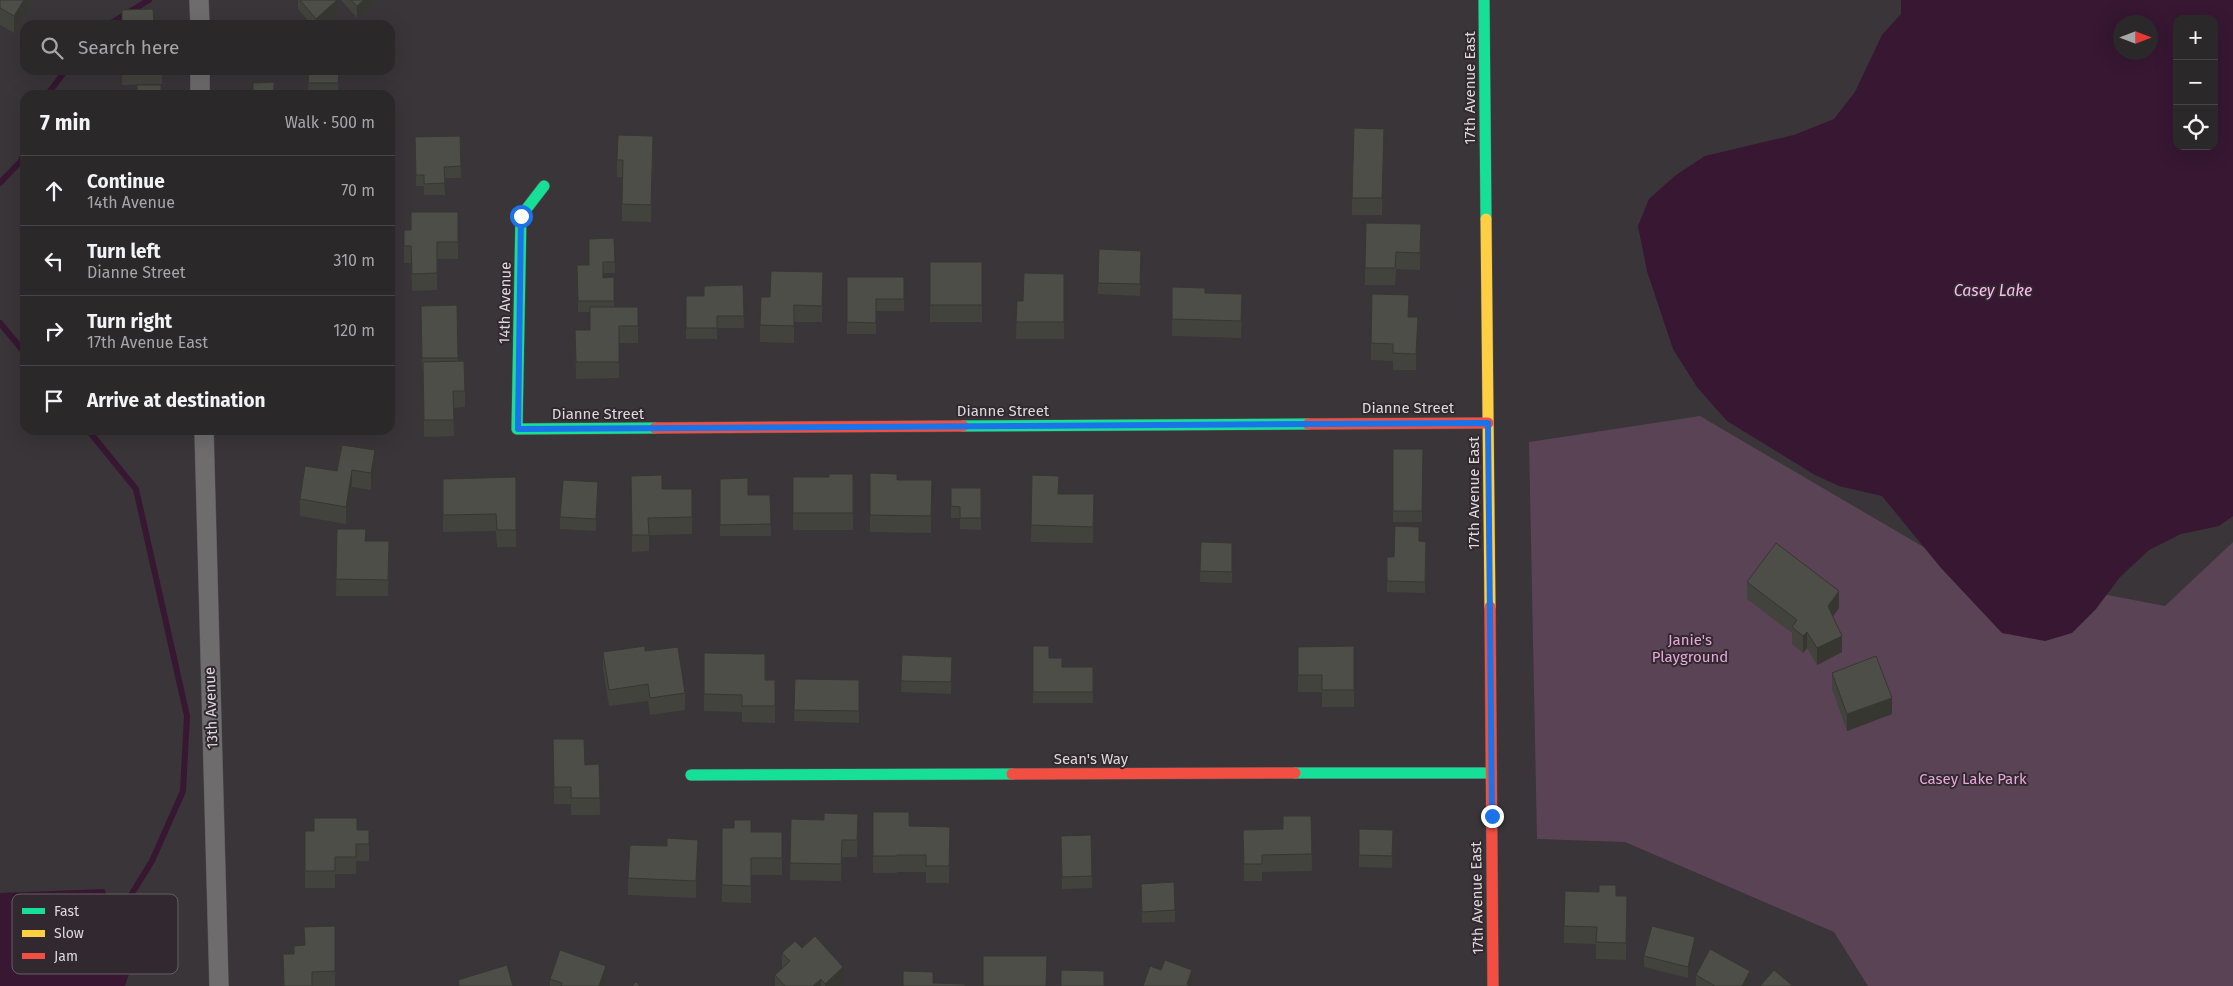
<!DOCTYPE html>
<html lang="en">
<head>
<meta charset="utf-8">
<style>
	body { margin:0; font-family:"Fira Sans",sans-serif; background:#373436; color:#f1f3f6 }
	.controls { position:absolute; right:15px; top:15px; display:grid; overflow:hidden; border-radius:10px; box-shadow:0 5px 20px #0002 }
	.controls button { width:45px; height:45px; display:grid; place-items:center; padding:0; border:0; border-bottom:1px solid #474447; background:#2b282a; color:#f1f3f6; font:25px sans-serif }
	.compass { position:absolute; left:2113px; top:15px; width:45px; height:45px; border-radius:50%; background:#2b282a; box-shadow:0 5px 20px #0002; rotate:90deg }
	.stop { position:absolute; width:15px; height:15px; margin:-11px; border:4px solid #1a73e8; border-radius:50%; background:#fff }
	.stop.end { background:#1a73e8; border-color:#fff; box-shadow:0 1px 5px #0008 }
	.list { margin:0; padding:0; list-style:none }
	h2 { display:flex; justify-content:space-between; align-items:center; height:65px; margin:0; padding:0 20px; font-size:21px }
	h2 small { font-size:16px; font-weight:400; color:#a6a6a8 }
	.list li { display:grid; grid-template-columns:32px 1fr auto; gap:15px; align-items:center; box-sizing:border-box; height:70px; padding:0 20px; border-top:1px solid #474447 }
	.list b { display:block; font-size:19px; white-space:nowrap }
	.list p { margin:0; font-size:16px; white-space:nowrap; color:#a6a6a8 }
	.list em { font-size:16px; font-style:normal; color:#a6a6a8 }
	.icon { flex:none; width:28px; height:28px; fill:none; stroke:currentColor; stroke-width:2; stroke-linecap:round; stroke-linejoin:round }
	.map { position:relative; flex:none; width:2233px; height:986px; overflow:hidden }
	.search { position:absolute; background:#2b282a; box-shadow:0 5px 20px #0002; left:20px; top:20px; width:375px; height:55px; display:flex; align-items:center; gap:12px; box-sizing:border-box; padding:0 18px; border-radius:15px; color:#a6a6a8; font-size:19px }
	.panel { position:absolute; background:#2b282a; box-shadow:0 5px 20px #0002; left:20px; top:90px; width:375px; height:345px; border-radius:15px }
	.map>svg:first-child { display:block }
	.green { fill:#5a4355 }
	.water { fill:#371732; fill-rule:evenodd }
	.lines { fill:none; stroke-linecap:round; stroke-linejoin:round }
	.stream { stroke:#371732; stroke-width:6 }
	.street-casing { stroke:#565255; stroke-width:20 }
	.fast-casing { stroke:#565255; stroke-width:12 }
	.slow-casing { stroke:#565255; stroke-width:12 }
	.jam-casing { stroke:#565255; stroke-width:12 }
	.street { stroke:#6f6c6e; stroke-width:19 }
	.fast { stroke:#16e098; stroke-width:11 }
	.slow { stroke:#ffcf43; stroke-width:11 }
	.jam { stroke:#f24e42; stroke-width:11 }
	.wall { fill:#43433e }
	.shaded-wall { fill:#373732 }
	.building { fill:#4e4e48; stroke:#373732 }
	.route { stroke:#1a73e8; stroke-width:6 }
	.labels { text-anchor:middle; stroke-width:4; stroke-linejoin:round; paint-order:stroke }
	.street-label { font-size:15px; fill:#ded9dd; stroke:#31292f }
	.park-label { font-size:15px; fill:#e9a8db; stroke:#31292f }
	.water-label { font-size:16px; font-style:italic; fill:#febbf0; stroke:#31292f }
	.key { fill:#31292f; stroke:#655e63; stroke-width:1 }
	.key-label { font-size:14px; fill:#ded9dd }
</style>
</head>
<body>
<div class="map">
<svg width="2233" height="986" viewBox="0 0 2233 986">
	<rect width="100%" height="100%" fill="#393538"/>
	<!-- green -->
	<path class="green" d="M1700,416L1956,566L2165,606L2233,542V986H1868L1834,932L1625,842L1537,839L1529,442Z"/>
	<!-- water -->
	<g class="water">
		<path d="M1901,0H2233V516L2219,526L2181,534L2149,550L2120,577L2096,609L2072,633L2045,641L2002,633L1941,568L1882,496L1839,486L1815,475L1727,421L1697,387L1673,349L1647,271L1638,226L1649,199L1676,175L1705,156L1794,135L1834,119L1855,92L1882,35L1901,14ZM2177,19H2214V146H2177ZM2120,22H2150V52H2120Z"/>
		<path d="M104,889L137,949L125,986H0V893Z"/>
	</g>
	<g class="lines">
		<!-- stream -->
		<g class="stream">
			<path d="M108,25L149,0"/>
			<path d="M47,95L66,70"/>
			<path d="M0,183L21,161L25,150"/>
			<path d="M0,323L25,353"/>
			<path d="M88,430L136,489L187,716L183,791L152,861L115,921"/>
		</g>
		<!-- street casing -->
		<g class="street-casing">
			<g id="street">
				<path d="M199,0L200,25"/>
				<path d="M200,70V95"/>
				<path d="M204,430L219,986"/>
			</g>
		</g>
		<!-- fast casing -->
		<g class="fast-casing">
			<g id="fast">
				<path d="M1484,0L1486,219"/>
				<path d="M544,186L521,216L517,429L655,428"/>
				<path d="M963,426L1308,424"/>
				<path d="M1295,773H1491"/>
				<path d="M691,775L1012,774"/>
			</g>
		</g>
		<!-- slow casing -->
		<g class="slow-casing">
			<path id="slow" d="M1486,219L1490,607"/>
		</g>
		<!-- jam casing -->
		<g class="jam-casing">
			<g id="jam">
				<path d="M1308,424L1488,423"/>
				<path d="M655,428L963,426"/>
				<path d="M1490,607L1493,986"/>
				<path d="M1012,774L1295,773"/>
			</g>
		</g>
		<!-- street -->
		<use href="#street" class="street"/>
		<!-- fast -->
		<use href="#fast" class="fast"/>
		<!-- slow -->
		<use href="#slow" class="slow"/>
		<!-- jam -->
		<use href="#jam" class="jam"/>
	</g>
	<!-- wall -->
	<g class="wall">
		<path d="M0,0H34L14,33L0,25Z"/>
		<path d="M298,0H338V10L322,25H312L298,9Z"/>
		<path d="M341,0H377L357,18Z"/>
		<path d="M122,70H162V84L122,85Z"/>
		<path d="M309,70H339L338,95L308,94Z"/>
		<path d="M460,136L461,178H444L445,195H424V186H416L415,137Z"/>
		<path d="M1384,146L1382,215H1352V198Z"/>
		<path d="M653,153L651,222L622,221V177H617V160Z"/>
		<path d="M458,212V259H437V290L412,291L411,263H404V230H411Z"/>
		<path d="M1421,224L1420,270L1396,269L1395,285H1365V268Z"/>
		<path d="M614,238L615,273H603V278L614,277V307H638V343H619V378L576,379L575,330H590V312H578L577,265H589Z"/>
		<rect x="930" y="262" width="52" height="60"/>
		<path d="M1141,262L1140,296L1098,294V283Z"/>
		<path d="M823,272L822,322H794V343L760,342V325L770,297Z"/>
		<path d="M1064,274V339H1016L1017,301H1023Z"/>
		<path d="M847,277H904V311H876V334H847Z"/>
		<path d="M743,285L744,328H717V339H686V296H704Z"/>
		<path d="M1205,293L1242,311L1241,338L1172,336V319Z"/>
		<path d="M457,305L458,361L465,391V407L453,408L454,436L424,437L423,370H422L421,306Z"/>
		<path d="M1409,317L1418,334L1416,370H1393V361L1371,360V343Z"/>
		<path d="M281,430H337V433L281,434Z"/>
		<path d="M1393,449H1423L1422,522H1393Z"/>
		<path d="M375,467L371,490L352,487L346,524L300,516V499L337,471Z"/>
		<path d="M870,473L897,480H932L931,533L870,532Z"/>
		<path d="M853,474V530H793V477H829Z"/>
		<path d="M1032,475L1059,494H1094L1093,543L1031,542Z"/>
		<path d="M631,476L662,489L692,517V534L649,535V551L632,552Z"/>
		<path d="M516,477V547H497L496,531L443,532V479Z"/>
		<path d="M720,479L748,495H770L771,536H720Z"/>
		<path d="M981,488V530L960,529V518H951V506Z"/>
		<path d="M598,493L596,531L560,529V517Z"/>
		<path d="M337,529L366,541H389L388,596H336Z"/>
		<path d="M1201,542L1232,543V583L1200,582Z"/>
		<path d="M1419,542H1426L1425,593L1387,592V557H1394Z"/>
		<path d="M1747,582L1839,608L1833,616L1842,652L1817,665L1807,648L1803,653L1792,644V633L1747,599Z"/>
		<path d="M1033,646L1062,667H1093V703H1033Z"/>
		<path d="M1354,646V707H1322V692H1298V647Z"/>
		<path d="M645,651L685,693V710L650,715L648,701L609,706L603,669V652Z"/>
		<path d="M704,653L765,680H775V723L742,722V712L704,711Z"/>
		<path d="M902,655L952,657L951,694L901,692Z"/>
		<path d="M1832,673L1892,714L1847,731L1832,689Z"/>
		<path d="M795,679L859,680V723L794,721Z"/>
		<path d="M553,739L585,765L599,764L600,815H571V804H554Z"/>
		<path d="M873,812L909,826L950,827L949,883H926V872H897V873H873Z"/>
		<path d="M858,814L857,857H842L841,881L790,880L791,819L824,820Z"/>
		<path d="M1311,816L1312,871L1262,872V881H1244L1243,830L1283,829Z"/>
		<path d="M722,828L751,832H782V875H751V903L722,902Z"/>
		<path d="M1359,829L1393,830L1392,868L1359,867Z"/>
		<path d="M369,830V861H356V874H335V888H305V831Z"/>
		<path d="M1061,836L1092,876V888L1062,889Z"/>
		<path d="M698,857L696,898L628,895V878Z"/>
		<path d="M1141,884L1175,910V922L1142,923Z"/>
		<path d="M1616,896L1627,913L1626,960L1596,959V944L1564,943V926Z"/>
		<path d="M335,926V986H283L294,954L304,945Z"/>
		<path d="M802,948L843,984L841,986H775V975L782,969V953Z"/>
		<path d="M1695,949L1688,978L1644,967V956Z"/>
		<path d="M1696,975L1750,983L1748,986H1696Z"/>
		<path d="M550,979L606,983L605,986H550Z"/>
	</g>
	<!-- shaded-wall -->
	<g class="shaded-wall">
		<path d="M24,0H34L14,33V16Z"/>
		<path d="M337,0H338V10L322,25H316V19Z"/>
		<path d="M364,0H377L357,18V6Z"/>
		<path d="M1384,129V146L1382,215V198Z"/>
		<path d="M1418,317V334L1416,370V354Z"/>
		<path d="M375,450V467L371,490V473Z"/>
		<path d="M352,470V487L346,524V507Z"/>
		<path d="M598,482V493L596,531V519Z"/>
		<path d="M1839,591V608L1828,623V606Z"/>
		<path d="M1807,632V648L1803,653V636Z"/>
		<path d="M1842,636V652L1817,665V648Z"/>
		<path d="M1892,698V714L1847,731V714Z"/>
		<path d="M698,840V857L696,898V881Z"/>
		<path d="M1627,896V913L1626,960V943Z"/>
		<path d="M1695,937V949L1688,978V967Z"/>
		<path d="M606,966V983L605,986H599Z"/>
		<path d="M843,967V984L841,986H825V984Z"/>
		<path d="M1192,970V986L1187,984Z"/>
		<path d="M1750,971V983L1748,986H1742Z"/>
		<path d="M821,979V986H813Z"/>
	</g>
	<!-- building -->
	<g class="building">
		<path d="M0,0H24L14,16L0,8Z"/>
		<path d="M300,0H337L316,19Z"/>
		<path d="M351,0H364L357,6Z"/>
		<path d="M153,9L154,25H122V10Z"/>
		<path d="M309,70H339L338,83H308Z"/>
		<path d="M274,82V95H253V83Z"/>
		<rect x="137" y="85" width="24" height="10"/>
		<path d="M1354,128L1384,129L1382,198H1352Z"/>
		<path d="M618,135L653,136L651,205L622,204L623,160H617Z"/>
		<path d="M460,136L461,166L444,167L445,183L424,184V175H416L415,137Z"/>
		<path d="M411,212H458V242H437V273L412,274L411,246H404V230H411Z"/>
		<path d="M1366,223L1421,224L1420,253L1396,252L1395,268H1365Z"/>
		<path d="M614,238L615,262H603V278L614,277V301H578L577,265H589V239Z"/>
		<path d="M1099,249L1141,251L1140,284L1098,283Z"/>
		<rect x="930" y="262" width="52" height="43"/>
		<path d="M771,271L823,272L822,306L794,305V326L760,325L761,297H770Z"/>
		<path d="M1024,273L1064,274V322H1016L1017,301H1023Z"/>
		<path d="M847,277H904V299H876V323L847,322Z"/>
		<path d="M743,285L744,316H717V328H686V296H704V286Z"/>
		<path d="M1172,287L1205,288V293L1242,294L1241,321L1172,319Z"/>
		<path d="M1372,294L1409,295L1408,317H1418L1416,354L1393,353V344L1371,343Z"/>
		<path d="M457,305L458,358H422L421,306Z"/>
		<path d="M590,307H638V326H619V362H576L575,330H590Z"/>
		<path d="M464,361L465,391H453L454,420H424L423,362Z"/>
		<path d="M342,445L375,450L371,473L352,470L346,507L300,499L305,466L337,471Z"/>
		<path d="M1393,449H1423L1422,511H1393Z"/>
		<path d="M870,473L897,474V480H932L931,516L870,515Z"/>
		<path d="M829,474H853V513H793V477H829Z"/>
		<path d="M662,475V489H692V517L648,518L649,535H632L631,476Z"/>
		<path d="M1032,475L1059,476L1058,494H1094L1093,527L1031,525Z"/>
		<path d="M516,477V530H497L496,514L443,515V479Z"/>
		<path d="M748,478V495H770L771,524L720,525V479Z"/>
		<path d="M563,480L598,482L596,519L560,517Z"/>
		<path d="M951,488H981V518H960V507L951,506Z"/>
		<path d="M1395,526L1419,527V541L1426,542L1425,582L1387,581V557H1394Z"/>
		<path d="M337,529H366L365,541H389L388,580L336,579Z"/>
		<path d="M1201,542L1232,543V572L1200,571Z"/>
		<path d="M1776,543L1839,591L1828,606L1842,636L1817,648L1807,632L1803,636L1792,627L1797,620L1747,582Z"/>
		<path d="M645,646V651L678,647L685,693L650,698L648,684L609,690L603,652Z"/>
		<path d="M1033,646H1049V658H1062V667H1093V692H1033Z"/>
		<path d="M1354,646V690H1322V675H1298V647Z"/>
		<path d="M704,653L765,654V680H775V706H742V695L704,694Z"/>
		<path d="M902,655L952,657L951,682L901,681Z"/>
		<path d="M1876,656L1892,698L1847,714L1832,673Z"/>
		<path d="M795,679L859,680V711L794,710Z"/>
		<path d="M553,739H584L585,765L599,764L600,798H571V787H554Z"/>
		<path d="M873,812H909V826L950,827L949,866H926V855H897V856H873Z"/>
		<path d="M824,813L858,814L857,840H842L841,864L790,863L791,819L824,820Z"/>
		<path d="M1283,816H1311L1312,854L1262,855V864H1244L1243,830L1283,829Z"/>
		<path d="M314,818H357V830H369V844H356V857H335V871H305V831H314Z"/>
		<path d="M734,820H751V832H782V858H751V886L722,885V828H734Z"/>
		<path d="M1359,829L1393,830L1392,856L1359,855Z"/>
		<path d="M1091,835L1092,876L1062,877L1061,836Z"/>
		<path d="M667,838L698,840L696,881L628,878L630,845L667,846Z"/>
		<path d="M1174,882L1175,910L1142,912L1141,884Z"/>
		<path d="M1599,885H1616V896H1627L1626,943L1596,942L1597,927L1564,926L1565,891L1599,892Z"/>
		<path d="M335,926V971L312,972V986H284L283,954H294V946L305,945L304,927Z"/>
		<path d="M1652,926L1695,937L1688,967L1644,956Z"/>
		<path d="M815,936L843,967L825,984L821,979L813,986H785L775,975L790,961L782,953L795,941L802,948Z"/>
		<path d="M1710,949L1750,971L1742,986H1715L1696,975Z"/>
		<path d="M560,950L606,966L599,986H561L562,983L550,979Z"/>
		<path d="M983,956H1047L1046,986H983Z"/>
		<path d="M1165,960L1192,970L1187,984L1191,986H1143L1150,966L1161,970Z"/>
		<path d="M507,965L513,986H459L458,980Z"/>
		<path d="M1061,970L1104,971V986H1061Z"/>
		<path d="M1774,970L1793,986H1760Z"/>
		<path d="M903,971L933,972V983L965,984V986H903Z"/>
		<path d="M636,982L640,986H632Z"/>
	</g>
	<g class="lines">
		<!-- route -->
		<path class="route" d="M521,216L518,429L1488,423L1492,816"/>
	</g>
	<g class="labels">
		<!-- street labels -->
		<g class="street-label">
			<text transform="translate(1470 88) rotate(-90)" y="5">17th Avenue East</text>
			<text transform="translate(505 303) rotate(-89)" y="5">14th Avenue</text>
			<text x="1408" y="413">Dianne Street</text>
			<text x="1003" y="416">Dianne Street</text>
			<text x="598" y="419">Dianne Street</text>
			<text transform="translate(1474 493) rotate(-90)" y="5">17th Avenue East</text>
			<text transform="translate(211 708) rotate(-92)" y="5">13th Avenue</text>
			<text x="1091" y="764">Sean's Way</text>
			<text transform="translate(1477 898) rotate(-91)" y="5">17th Avenue East</text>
		</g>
		<!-- park labels -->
		<g class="park-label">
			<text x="1690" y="645">Janie's<tspan x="1690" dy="17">Playground</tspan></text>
			<text x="1973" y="784">Casey Lake Park</text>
		</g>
		<!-- water labels -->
		<g class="water-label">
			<text x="1993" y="296">Casey Lake</text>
		</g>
	</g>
	<!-- legend -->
	<rect x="12" y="894" width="166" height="80" rx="8" class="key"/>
	<rect x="22" y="908" width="23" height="6" fill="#16e098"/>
	<rect x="22" y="930" width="23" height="7" fill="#ffcf43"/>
	<rect x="22" y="953" width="23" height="6" fill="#f24e42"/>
	<g class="key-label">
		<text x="54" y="916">Fast</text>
		<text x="54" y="938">Slow</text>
		<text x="54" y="961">Jam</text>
	</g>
</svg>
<div class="controls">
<button>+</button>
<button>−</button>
<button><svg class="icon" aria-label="locate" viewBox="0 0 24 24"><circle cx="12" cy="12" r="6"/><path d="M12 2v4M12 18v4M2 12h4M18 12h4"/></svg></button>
</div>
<svg class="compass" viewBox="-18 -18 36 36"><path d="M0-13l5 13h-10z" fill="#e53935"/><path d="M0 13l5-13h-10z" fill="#a6a6a8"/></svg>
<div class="stop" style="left:521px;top:216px"></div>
<div class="stop end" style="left:1492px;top:816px"></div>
<div class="search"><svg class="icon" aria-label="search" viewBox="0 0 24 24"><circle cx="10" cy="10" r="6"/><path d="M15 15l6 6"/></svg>Search here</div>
<section class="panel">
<h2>7 min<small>Walk · 500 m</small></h2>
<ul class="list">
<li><svg class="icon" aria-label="ahead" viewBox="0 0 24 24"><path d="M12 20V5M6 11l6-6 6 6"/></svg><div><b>Continue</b><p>14th Avenue</p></div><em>70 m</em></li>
<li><svg class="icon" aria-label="left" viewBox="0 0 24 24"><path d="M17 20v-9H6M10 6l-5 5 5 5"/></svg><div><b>Turn left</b><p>Dianne Street</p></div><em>310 m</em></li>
<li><svg class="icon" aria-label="right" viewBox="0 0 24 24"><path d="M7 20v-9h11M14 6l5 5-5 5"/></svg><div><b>Turn right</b><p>17th Avenue East</p></div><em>120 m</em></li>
<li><svg class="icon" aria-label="arrive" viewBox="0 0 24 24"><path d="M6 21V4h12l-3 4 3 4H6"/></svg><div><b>Arrive at destination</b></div></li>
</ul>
</section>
</div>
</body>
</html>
